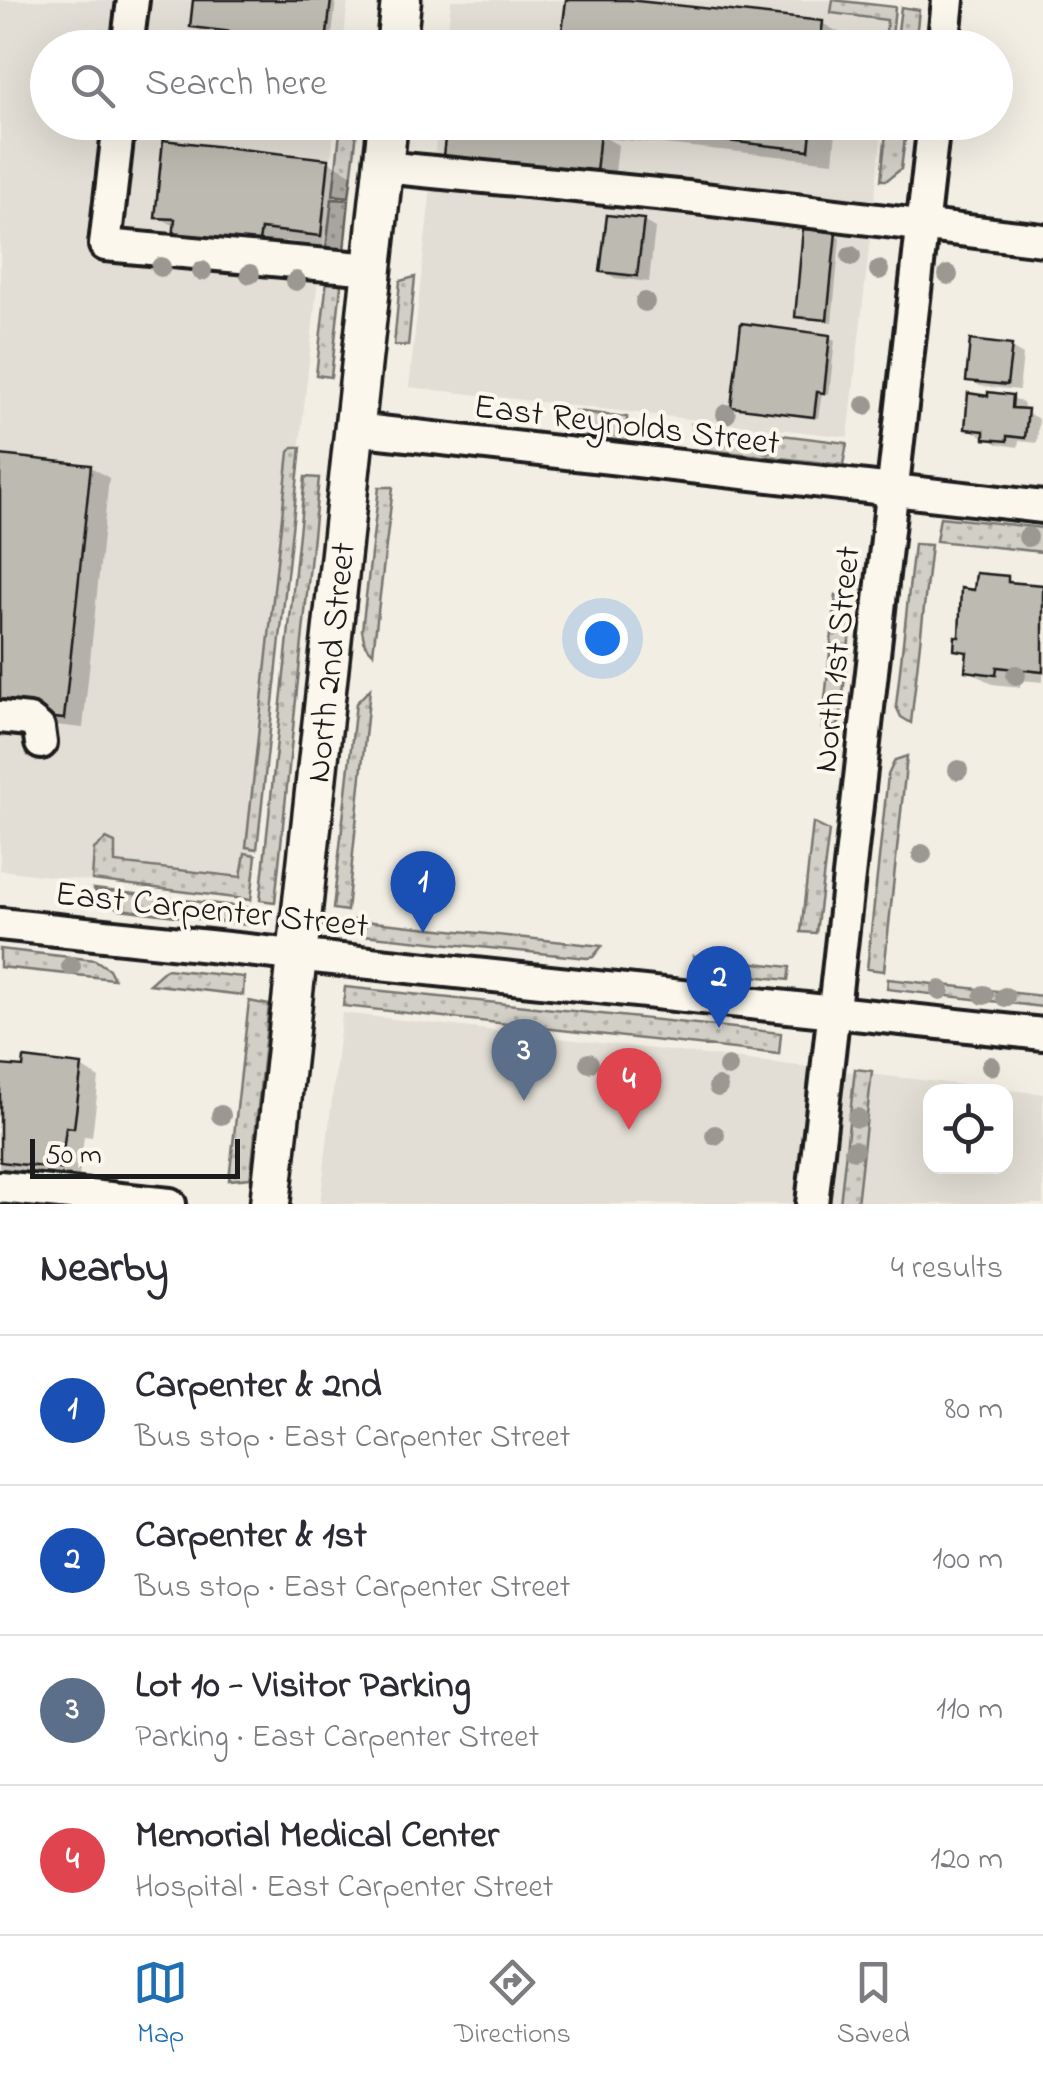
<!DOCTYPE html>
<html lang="en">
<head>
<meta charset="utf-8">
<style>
	body { margin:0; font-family:"Indie Flower",sans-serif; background:#f2f2f3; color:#2b2b33 }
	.controls { position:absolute; right:30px; bottom:30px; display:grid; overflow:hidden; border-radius:20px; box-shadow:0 10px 40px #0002 }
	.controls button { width:90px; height:90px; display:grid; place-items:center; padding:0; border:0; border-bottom:2px solid #e1e1e2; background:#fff; color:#2b2b33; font:50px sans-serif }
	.scale { position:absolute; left:30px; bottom:25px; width:210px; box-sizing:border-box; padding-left:10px; border:5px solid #1c1c1c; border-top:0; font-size:28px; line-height:35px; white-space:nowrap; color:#1c1c1c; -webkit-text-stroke:8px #fbf7ec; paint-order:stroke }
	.you { position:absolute; left:602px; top:638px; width:35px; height:35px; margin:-25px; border:8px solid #fff; border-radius:50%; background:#1a73e8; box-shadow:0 0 0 15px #1a73e833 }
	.badge { display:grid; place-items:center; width:65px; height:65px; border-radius:50%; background:#1f6fb2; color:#fff; font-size:32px; font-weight:700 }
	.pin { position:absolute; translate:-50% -82px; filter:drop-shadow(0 2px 5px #0008) }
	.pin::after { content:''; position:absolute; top:52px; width:35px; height:30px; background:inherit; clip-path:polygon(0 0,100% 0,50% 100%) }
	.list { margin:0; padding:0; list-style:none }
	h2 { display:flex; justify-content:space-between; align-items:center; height:130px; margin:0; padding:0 40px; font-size:42px }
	h2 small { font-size:32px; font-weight:400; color:#7c7c81 }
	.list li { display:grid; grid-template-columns:65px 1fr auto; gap:30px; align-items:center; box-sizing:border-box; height:150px; padding:0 40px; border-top:2px solid #e1e1e2 }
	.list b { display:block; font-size:38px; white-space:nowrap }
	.list p { margin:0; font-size:32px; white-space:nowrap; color:#7c7c81 }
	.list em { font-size:32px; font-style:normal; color:#7c7c81 }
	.icon { flex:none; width:55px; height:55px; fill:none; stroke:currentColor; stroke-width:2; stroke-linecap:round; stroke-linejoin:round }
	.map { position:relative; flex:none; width:1043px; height:1204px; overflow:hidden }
	.search { position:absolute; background:#fff; box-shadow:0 10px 40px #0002; left:30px; right:30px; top:30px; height:110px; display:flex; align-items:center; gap:25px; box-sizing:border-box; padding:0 35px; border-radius:55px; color:#7c7c81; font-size:38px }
	.sheet { height:730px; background:#fff }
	nav { display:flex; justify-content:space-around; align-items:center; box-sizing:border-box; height:140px; border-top:2px solid #e1e1e2; background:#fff; font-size:28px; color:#7c7c81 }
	nav a { display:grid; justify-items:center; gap:5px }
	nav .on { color:#1f6fb2 }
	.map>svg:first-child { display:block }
	.built { fill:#e2ded5; fill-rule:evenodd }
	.grass { fill:url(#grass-dots); stroke:#777671; stroke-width:2.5 }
	.shadow { fill:#0003 }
	.building { fill:#bdbab1; stroke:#1c1c1c; stroke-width:2.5 }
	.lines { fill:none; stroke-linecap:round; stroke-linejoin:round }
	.minor-casing { stroke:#1c1c1c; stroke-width:38 }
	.major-casing { stroke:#1c1c1c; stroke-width:45 }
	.minor { stroke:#fbf7ec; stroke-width:30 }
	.major { stroke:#fbf7ec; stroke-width:38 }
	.tree { fill:#9b9892 }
	.labels { text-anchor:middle; stroke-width:8; stroke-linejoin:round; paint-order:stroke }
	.street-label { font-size:35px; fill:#1c1c1c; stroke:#fbf7ec }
</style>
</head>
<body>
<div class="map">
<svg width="1043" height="1204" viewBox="0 0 1043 1204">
	<defs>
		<pattern id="grass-dots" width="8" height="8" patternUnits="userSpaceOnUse" patternTransform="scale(2.5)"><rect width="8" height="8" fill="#d2cfc6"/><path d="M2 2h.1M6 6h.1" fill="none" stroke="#b4b1aa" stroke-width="1.8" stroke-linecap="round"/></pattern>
	</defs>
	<rect width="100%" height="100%" fill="#f2eee4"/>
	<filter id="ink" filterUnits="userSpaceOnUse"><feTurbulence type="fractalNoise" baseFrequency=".01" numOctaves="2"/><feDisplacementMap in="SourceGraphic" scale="20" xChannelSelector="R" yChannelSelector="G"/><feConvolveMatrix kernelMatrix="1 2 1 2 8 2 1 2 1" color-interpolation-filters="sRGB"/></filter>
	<g filter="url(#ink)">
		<!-- built -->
		<g class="built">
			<path d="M0,0H348L343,47L48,48V122L335,123L250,901L0,870Z"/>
			<path d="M451,0H834L896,7L891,47L446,48Z"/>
			<path d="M438,123H883L848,437L409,387Z"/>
			<path d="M342,1013L1043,1094V1204H320ZM930,1092H1006V1166H930Z"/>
		</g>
		<!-- grass -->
		<g class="grass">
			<path d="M833,0L895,7L891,47H885L887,20L831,13Z"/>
			<path d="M901,7L919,10L915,47H896Z"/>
			<path d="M341,123H358L349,197L333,195Z"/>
			<path d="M887,123H907L901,169L887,180H881Z"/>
			<path d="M332,199L349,200L344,252L326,250Z"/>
			<path d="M415,277L408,346L394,345L400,281Z"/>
			<path d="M327,280L337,281L341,286L331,377L316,375Z"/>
			<path d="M575,411L627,417V441L576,436Z"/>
			<path d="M692,424L847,443L843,465L708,450L694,442Z"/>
			<path d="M293,447H301L257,849L246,847L289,452Z"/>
			<path d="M305,477L319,478L275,902L260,900Z"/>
			<path d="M379,487H393L373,653L365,645L362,630Z"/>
			<path d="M940,517L1043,528V552L936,541Z"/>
			<path d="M914,544L931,545L911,723L901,717L896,706Z"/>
			<path d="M836,595L853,605L840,721L837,726L822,728Z"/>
			<path d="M370,689L347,911L333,909L356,703Z"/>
			<path d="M907,756L884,971L867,969L888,775L895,760Z"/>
			<path d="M813,823L829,831L816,933L801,932Z"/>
			<path d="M106,839L115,843V863L241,877L245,853L256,855L251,900L92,880L94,849Z"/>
			<path d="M94,889L251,908L249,925L120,909L102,900Z"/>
			<path d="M354,920L602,946L593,957L587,958L352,934Z"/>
			<path d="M0,949L95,960L109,969L114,979L0,967Z"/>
			<path d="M694,956L790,967L788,980L705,971L697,967Z"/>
			<path d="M166,969L244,977L243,995L149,984Z"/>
			<path d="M888,979L1043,996V1007L887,989Z"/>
			<path d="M345,987L781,1033L779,1054L343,1006Z"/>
			<path d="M249,1001L269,1005L251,1173L250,1178L229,1180Z"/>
			<path d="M855,1069L872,1071L857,1204H840Z"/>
		</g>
		<!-- shadow -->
		<g class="shadow">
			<path d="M196,0H336L331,44L198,29L193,26Z"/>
			<path d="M568,0H605L822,23L847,37L846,48H563Z"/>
			<path d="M558,122H837L833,162L606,138L618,145L614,182L464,165L446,155L573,131Z"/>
			<path d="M328,161L353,175L345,248L285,241L282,261L177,227L158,217Z"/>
			<path d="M643,221L655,228L649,282L615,278L603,271Z"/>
			<path d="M835,235L840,238L832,322L803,319L798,316Z"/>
			<path d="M829,337L835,340L829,394L822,393L818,418L733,406Z"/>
			<path d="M1011,348L1023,355L1019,390L980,386L968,379Z"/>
			<path d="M1012,397L1024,404L1023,411L1039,419L1037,443L1019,441L1018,447L998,444L967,428Z"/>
			<path d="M0,458L91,467L109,478L83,728L0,719Z"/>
			<path d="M1007,579L1019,585L1043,588V682L1021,680L1020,687L992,684L968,670L969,656L957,649L976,593Z"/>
			<path d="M0,1067L26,1070L81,1067L99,1078L92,1137L84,1136L79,1178L0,1169Z"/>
		</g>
		<!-- building -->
		<g class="building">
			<path d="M193,0H331L326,43L190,27Z"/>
			<path d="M566,0H628L823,21L820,48H560Z"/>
			<path d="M447,122H515L600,132L596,173L443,156Z"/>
			<path d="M553,122H812L809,150Z"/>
			<path d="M163,140L329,159L321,236L261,229L258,248L173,239L175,219L155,218Z"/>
			<path d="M607,215L644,219L637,276L600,272Z"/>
			<path d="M803,229L836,232L827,320L795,317Z"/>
			<path d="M741,323L830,335L824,393L817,392L814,417L731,407Z"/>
			<path d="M970,340L1012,345L1007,385L966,381Z"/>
			<path d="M988,392L1013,395L1012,408L1028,409L1025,438L1007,436V441L984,439V431L965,429L968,393L988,396Z"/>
			<path d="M0,455L91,465L64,719L0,712Z"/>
			<path d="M976,573L1008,576V582L1043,585V672L997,667L996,675L965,671L967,652L954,650L955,636L959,637L961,588L974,590Z"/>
			<path d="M24,1058L82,1065L74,1128L66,1127L61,1169L0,1162V1065L23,1067Z"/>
		</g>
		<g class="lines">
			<!-- minor casing -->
			<g class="minor-casing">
				<g id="minor">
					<path d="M127,48L133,0"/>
					<path d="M943,48L948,0"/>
					<path d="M119,122L105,245L372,269"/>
					<path d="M383,167L687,197L1043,240"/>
					<path d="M354,429L1043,507"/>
					<path d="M0,717L29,720L39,728L41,743"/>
					<path d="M0,924L1043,1034"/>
					<path d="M0,1187L170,1204"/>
					<path d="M812,1204L934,122"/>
				</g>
			</g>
			<!-- major casing -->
			<g class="major-casing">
				<g id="major">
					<path d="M396,48L401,0"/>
					<path id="s1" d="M270,1204L388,122"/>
				</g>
			</g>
			<!-- minor -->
			<use href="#minor" class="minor"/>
			<!-- major -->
			<use href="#major" class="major"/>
		</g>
		<!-- trees -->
		<g class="tree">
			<circle cx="851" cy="256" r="10"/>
			<circle cx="161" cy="267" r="10"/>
			<circle cx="879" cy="270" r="10"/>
			<circle cx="202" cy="271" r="10"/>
			<circle cx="250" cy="274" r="10"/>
			<circle cx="948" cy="275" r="10"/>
			<circle cx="296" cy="281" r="10"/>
			<circle cx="645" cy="302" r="10"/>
			<circle cx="865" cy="405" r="10"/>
			<circle cx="726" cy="414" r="10"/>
			<circle cx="768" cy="445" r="10"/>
			<circle cx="1028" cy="537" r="10"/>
			<circle cx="1016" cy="675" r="10"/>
			<circle cx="958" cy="770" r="10"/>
			<circle cx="922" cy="854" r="10"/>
			<circle cx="71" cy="966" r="10"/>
			<circle cx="940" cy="990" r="10"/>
			<circle cx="984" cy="995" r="10"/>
			<circle cx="1005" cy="997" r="10"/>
			<circle cx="548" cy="1051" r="10"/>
			<circle cx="589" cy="1063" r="10"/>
			<circle cx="991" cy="1066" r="10"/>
			<circle cx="728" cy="1067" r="10"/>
			<circle cx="718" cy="1087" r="10"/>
			<circle cx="221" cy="1115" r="10"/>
			<circle cx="857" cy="1118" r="10"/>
			<circle cx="715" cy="1135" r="10"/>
			<circle cx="854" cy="1150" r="10"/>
		</g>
	</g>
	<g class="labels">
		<!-- street labels -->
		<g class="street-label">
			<text transform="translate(627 423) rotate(7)" y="12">East Reynolds Street</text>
			<text transform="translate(835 659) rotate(-84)" y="12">North 1st Street</text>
			<text dy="12" stroke="none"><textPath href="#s1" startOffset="545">North 2nd Street</textPath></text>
			<text transform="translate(212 908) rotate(6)" y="12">East Carpenter Street</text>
		</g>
	</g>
</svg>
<div class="controls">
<button><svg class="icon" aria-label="locate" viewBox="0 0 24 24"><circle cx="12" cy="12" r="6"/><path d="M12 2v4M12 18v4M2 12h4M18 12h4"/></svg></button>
</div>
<div class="scale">50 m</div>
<div class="you"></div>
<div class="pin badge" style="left:423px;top:933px;background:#1a4fb4">1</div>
<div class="pin badge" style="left:719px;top:1028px;background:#1a4fb4">2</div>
<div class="pin badge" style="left:524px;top:1101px;background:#5c6f8a">3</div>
<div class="pin badge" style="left:629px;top:1130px;background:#e0444e">4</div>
<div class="search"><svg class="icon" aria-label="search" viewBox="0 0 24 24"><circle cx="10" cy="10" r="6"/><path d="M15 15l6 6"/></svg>Search here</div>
</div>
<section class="sheet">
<h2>Nearby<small>4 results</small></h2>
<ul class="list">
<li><span class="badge" style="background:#1a4fb4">1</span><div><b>Carpenter &amp; 2nd</b><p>Bus stop · East Carpenter Street</p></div><em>80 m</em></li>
<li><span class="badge" style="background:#1a4fb4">2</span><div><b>Carpenter &amp; 1st</b><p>Bus stop · East Carpenter Street</p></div><em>100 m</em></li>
<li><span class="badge" style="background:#5c6f8a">3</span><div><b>Lot 10 - Visitor Parking</b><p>Parking · East Carpenter Street</p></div><em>110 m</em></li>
<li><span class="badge" style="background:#e0444e">4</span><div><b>Memorial Medical Center</b><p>Hospital · East Carpenter Street</p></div><em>120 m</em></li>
</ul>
</section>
<nav>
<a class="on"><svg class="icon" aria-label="map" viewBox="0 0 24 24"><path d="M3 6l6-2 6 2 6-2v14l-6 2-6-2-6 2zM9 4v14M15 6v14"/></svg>Map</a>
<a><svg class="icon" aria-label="directions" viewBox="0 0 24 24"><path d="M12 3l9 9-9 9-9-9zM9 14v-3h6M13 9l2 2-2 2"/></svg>Directions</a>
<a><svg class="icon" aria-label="saved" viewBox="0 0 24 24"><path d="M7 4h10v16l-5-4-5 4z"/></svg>Saved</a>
</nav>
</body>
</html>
